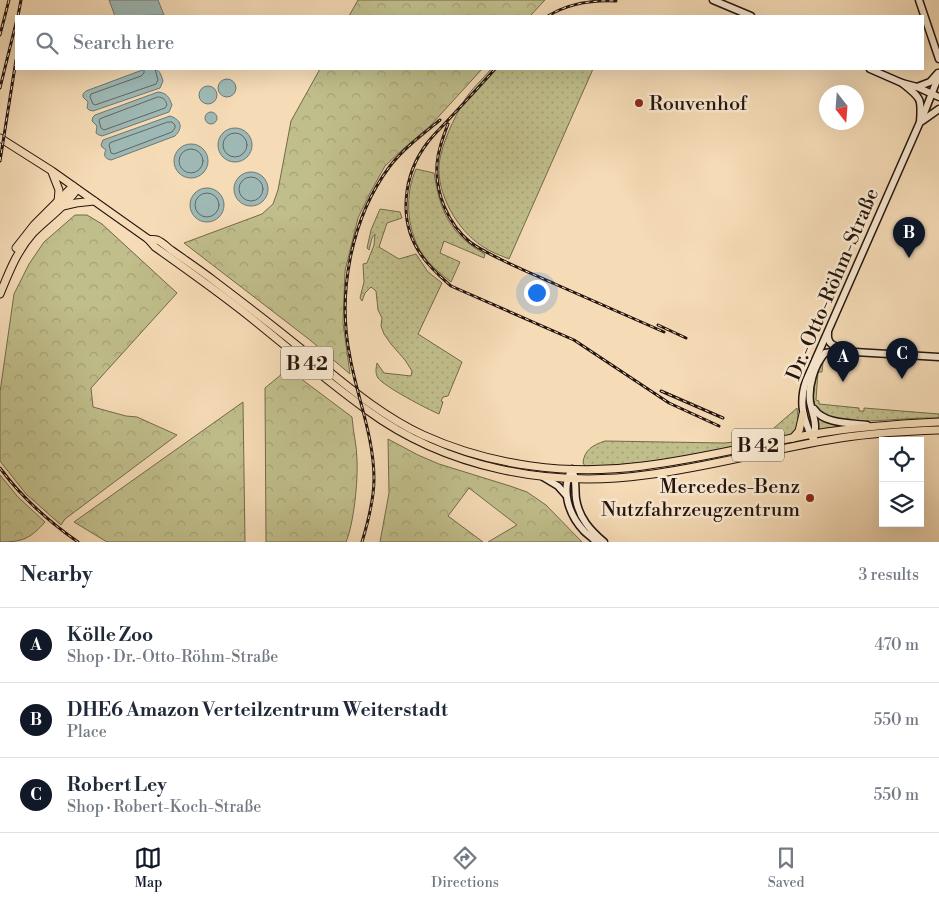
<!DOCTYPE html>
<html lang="en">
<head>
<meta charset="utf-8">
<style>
	body { margin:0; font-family:"Libre Bodoni",serif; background:#f6f6f7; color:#1f2937 }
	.controls { position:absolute; right:15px; bottom:15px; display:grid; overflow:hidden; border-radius:0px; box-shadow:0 5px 20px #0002 }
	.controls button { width:45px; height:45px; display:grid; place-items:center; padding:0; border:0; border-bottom:1px solid #e0e1e3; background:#fff; color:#1f2937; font:25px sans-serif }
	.compass { position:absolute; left:819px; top:85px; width:45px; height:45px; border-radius:50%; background:#fff; box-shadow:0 5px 20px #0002; rotate:163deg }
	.you { position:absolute; left:536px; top:292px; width:18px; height:18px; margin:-12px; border:4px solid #fff; border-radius:50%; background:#1a73e8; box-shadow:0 0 0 8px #1a73e833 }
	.badge { display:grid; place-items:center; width:32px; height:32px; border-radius:50%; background:#111827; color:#fff; font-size:16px; font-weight:700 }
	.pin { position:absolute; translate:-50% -41px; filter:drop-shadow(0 1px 2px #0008) }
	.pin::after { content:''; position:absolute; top:26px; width:18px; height:15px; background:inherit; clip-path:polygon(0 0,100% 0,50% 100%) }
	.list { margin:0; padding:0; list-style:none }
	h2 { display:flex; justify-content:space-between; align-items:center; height:65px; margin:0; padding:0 20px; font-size:21px }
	h2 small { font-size:16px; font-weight:400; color:#747a83 }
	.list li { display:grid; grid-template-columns:32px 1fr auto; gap:15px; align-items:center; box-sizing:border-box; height:75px; padding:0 20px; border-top:1px solid #e0e1e3 }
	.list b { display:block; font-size:19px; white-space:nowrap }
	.list p { margin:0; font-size:16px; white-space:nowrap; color:#747a83 }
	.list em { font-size:16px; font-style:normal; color:#747a83 }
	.icon { flex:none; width:28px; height:28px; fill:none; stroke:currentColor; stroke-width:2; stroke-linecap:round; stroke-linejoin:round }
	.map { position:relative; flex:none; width:939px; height:542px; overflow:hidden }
	.search { position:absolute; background:#fff; box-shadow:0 5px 20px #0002; left:15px; right:15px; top:15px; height:55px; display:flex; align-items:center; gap:12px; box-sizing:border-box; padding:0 18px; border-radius:0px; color:#747a83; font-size:19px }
	.sheet { height:290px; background:#fff }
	nav { display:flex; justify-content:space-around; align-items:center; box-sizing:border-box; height:70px; border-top:1px solid #e0e1e3; background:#fff; font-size:14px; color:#747a83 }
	nav a { display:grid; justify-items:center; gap:2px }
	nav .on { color:#111827 }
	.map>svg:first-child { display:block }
	.grass { fill:url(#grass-dots); stroke:#72694c }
	.forest { fill:url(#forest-crowns); stroke:#72694c }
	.water { fill:#9eb9b5; stroke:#6e7772 }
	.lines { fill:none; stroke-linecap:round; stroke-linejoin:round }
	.shore { stroke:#626662; stroke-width:1 }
	.secondary-casing { stroke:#25140e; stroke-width:9 }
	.primary-casing { stroke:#25140e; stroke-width:9 }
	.secondary { stroke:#f8e8d0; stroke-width:6 }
	.primary { stroke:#f5dbb6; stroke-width:7 }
	.rail-casing { stroke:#25140e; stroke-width:3 }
	.rail { stroke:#f8e8d0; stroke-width:1; stroke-dasharray:4; stroke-linecap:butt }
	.poi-dot { fill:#8f2418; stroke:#f8e8d0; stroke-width:2 }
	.labels { text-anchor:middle; stroke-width:5; stroke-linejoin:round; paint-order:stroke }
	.shield { fill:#f8e8d0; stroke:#645448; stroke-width:1 }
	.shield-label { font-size:19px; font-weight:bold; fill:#25140e }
	.poi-label { font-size:20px; fill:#25140e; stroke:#f8e8d0; text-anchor:start }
	.street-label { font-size:20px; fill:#25140e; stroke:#f8e8d0 }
</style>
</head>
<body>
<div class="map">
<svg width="939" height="542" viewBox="0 0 939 542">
	<defs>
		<pattern id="grass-dots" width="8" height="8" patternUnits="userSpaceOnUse" patternTransform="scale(1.25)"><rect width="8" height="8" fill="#c0be8b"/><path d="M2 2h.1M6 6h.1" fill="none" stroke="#a5a277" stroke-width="1.8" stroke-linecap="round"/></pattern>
		<pattern id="forest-crowns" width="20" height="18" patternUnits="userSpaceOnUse" patternTransform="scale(1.25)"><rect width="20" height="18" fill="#c0be8b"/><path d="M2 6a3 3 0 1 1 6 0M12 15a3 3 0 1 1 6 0" fill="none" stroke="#a5a277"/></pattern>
	</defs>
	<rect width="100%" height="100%" fill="#f5dbb6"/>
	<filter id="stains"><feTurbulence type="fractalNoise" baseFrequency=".004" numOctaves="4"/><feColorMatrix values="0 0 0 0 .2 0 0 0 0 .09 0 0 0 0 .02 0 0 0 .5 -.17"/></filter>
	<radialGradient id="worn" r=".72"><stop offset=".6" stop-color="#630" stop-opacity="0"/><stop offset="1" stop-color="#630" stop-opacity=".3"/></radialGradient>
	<!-- grass -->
	<g class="grass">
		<path d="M491,69H593L509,259C500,255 490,252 482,246C457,230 437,194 439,165C441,145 454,118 464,101C471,89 483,79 491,69Z"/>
		<path d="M416,169L434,173C440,211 450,235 485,254L484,258L444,241L440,253L460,262L451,282C440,273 428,264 421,252C406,227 405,194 416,169Z"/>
		<path d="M380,209L400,212L402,218L387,223L379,247L399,259L416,254L428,272L442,283L418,334L462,362L448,396L443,397L441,401L443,402L439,414C427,409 385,387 378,378C375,373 376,368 377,363L384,373L411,376L412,371L405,360L391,344L384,334L381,326L382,318L378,310L376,291L371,287L365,293L362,301L360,298L364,282L363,264L367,263L374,245L375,234L372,238L369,250L367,248L371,230Z"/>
		<path d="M827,356L823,362L822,372H818L816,400L819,401V404L859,408V411H864V408L939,414V418C927,418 916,418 904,419C883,420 833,426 818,410C813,405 813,398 814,392C814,380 818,365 827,356Z"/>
		<path d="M797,408C798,418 800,428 791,435C723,449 655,466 585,466L583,463C584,450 593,445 605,441L724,443L745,441L762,435L774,428Z"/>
		<path d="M815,414L848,425L817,430Z"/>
	</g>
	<!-- forest -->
	<g class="forest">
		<path d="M358,0H545L530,16H349Z"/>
		<path d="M320,69H482L430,126L403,149L385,166L370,193L358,218L345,271L343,323L350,374L310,340L184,243L262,214L273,204L278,190L291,121Z"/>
		<path d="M75,215H87L102,224L177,293L91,388L93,407L126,416L137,417L177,435L65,519L61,525L26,494L0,461V392L14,294L29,264L44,242Z"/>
		<path d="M288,369L352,417C353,432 357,446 357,460C358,481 354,523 346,542H266L265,388Z"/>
		<path d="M243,402L245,542H107L74,522Z"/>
		<path d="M388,439L418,455L439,464L510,486L527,492L546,505L582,542H488L517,525L469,488L448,516L483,542H380L389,493Z"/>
		<path d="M0,475L18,497L45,522C30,539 22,542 0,542Z"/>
	</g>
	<!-- water -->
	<g class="water">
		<path d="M109,0H158L164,15L115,16Z"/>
		<path d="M145,69C158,69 159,68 163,81L160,88L93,111L89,110L87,108L88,102L83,97V94L86,91Z"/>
		<circle cx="227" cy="88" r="9"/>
		<circle cx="208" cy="95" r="9"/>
		<path d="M158,92C167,93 169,97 172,105L169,112L102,136L99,135L96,133L97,126L92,121L93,117L95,115Z"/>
		<circle cx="211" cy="118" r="6"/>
		<path d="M170,116C182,120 183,128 175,136L111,160C105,159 103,155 106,150L102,147L101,145L103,140Z"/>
		<circle cx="235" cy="145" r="17"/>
		<circle cx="191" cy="161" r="17"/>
		<circle cx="251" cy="189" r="17"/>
		<circle cx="207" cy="205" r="17"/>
	</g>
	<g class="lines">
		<!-- shore -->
		<g class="shore">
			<path d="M144,69V73L141,76L91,94L90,97L93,104L95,105L156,84L158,80L155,69"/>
			<path d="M158,97C163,97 166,100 167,105L165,108L104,130L101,128L99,121L100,119Z"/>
			<path d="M168,122H172L175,125V128L172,132L114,154L111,153L109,145L110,143Z"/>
			<circle cx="235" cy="145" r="12"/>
			<circle cx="191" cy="161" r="12"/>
			<circle cx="251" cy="189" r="12"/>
			<circle cx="207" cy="205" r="12"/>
		</g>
		<!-- secondary casing -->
		<g class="secondary-casing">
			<g id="secondary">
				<path d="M713,0L751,16"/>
				<path d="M919,0L939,59"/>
				<path d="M870,69L902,83L917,87L939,97"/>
				<path d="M917,87L930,82L938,73"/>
				<path d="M923,116L939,75"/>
				<path d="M922,121L939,109"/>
				<path d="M828,333C827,344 833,346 843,348"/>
				<path d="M814,409C824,424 850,423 867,425"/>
				<path d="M814,438C817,422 813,417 810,402C808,387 814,365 825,353L838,351L939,357"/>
				<path d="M814,442C804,421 798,404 806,381L920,122C922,98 921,98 902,83"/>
				<path d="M572,469C560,490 569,515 584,531C588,535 593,538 596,542"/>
				<path d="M574,475C576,483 575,491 576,499C579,518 590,530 604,542"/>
				<path d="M543,477L558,486L566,495"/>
			</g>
		</g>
		<!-- primary casing -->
		<g class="primary-casing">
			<g id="primary">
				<path d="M0,138L52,171L148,239L155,247C189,271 223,295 255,321C292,351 328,382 367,410C446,468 549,488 645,475C711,467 775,448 840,438C873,433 906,431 939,430"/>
				<path d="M52,172L59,190L58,202"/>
				<path d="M63,206L76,203L94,201"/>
				<path d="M148,239C151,240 154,239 157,240C162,242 167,247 171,250C185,260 200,270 213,280C242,302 271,324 299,347C338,378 377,414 423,435C491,466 569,476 643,466C701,459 757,444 814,434C855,427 897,424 939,422"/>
				<path d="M16,248L34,225L73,186"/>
				<path d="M0,294C9,272 17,251 33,233C48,218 66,206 77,189"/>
				<path d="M793,438L799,431L803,414"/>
			</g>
		</g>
		<!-- secondary -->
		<use href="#secondary" class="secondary"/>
		<!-- primary -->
		<use href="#primary" class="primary"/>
		<!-- rail casing -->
		<g class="rail-casing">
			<g id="rail">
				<path d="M18,16L21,0"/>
				<path d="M548,16C569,3 593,0 616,1"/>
				<path d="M0,35L9,0"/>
				<path d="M495,69C480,86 464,103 449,119C442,127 434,134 428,142C403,174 397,222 422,256C430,268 441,277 451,286L574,340L669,403L719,426"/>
				<path d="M0,88L16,23"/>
				<path d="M448,124C443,137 438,150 437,164C435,193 448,224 470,242C479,249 490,254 500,259C518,268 537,276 555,284C591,300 628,316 664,332"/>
				<path d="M0,161L16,60"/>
				<path d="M658,325L686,338"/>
				<path d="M661,391L723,418"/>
				<path d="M0,468C22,498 48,521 78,542"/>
				<path d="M362,542C368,522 374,500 374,479C374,437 357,397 350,357C337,293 351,218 390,166C404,148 423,134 440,120"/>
			</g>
		</g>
		<!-- rail -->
		<use href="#rail" class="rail"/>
	</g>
	<!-- markers -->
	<g class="poi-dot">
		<circle cx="639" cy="103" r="5"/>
		<circle cx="810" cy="498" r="5"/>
	</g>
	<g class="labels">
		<!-- shield labels -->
		<g class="shield">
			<rect x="281" y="346.5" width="52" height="33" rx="4"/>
			<rect x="732" y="428.5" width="52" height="33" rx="4"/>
		</g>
		<g class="shield-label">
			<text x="307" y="370">B 42</text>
			<text x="758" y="452">B 42</text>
		</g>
		<!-- poi labels -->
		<g class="poi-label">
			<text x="649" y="110">Rouvenhof</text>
			<text x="800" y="493" text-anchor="end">Mercedes-Benz<tspan x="800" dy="23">Nutzfahrzeugzentrum</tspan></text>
		</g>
		<!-- street labels -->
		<g class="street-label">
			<text transform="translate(832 284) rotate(-67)" y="7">Dr.-Otto-Röhm-Straße</text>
		</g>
	</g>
	<rect width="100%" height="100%" filter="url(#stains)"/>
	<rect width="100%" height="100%" fill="url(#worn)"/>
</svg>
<div class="controls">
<button><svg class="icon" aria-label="locate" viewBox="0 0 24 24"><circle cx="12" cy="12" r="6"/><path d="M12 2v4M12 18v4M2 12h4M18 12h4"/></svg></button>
<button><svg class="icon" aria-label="layers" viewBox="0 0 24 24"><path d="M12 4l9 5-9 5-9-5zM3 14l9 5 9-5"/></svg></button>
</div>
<svg class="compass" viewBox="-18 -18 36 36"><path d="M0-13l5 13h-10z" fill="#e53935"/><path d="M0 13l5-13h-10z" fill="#747a83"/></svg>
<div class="you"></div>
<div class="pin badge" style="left:843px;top:382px">A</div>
<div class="pin badge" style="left:909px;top:258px">B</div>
<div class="pin badge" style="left:902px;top:379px">C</div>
<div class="search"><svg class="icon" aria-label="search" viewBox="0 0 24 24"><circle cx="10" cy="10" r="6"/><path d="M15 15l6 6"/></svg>Search here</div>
</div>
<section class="sheet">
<h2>Nearby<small>3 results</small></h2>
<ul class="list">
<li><span class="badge">A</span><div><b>Kölle Zoo</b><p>Shop · Dr.-Otto-Röhm-Straße</p></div><em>470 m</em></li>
<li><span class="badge">B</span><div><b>DHE6 Amazon Verteilzentrum Weiterstadt</b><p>Place</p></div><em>550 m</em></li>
<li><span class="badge">C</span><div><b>Robert Ley</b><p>Shop · Robert-Koch-Straße</p></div><em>550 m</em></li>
</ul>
</section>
<nav>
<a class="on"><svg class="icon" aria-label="map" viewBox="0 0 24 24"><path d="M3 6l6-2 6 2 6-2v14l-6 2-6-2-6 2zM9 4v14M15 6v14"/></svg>Map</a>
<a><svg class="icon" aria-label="directions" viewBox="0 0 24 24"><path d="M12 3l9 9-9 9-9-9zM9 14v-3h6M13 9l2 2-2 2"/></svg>Directions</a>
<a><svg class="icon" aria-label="saved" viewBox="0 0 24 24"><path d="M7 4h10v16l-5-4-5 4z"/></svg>Saved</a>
</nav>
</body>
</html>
